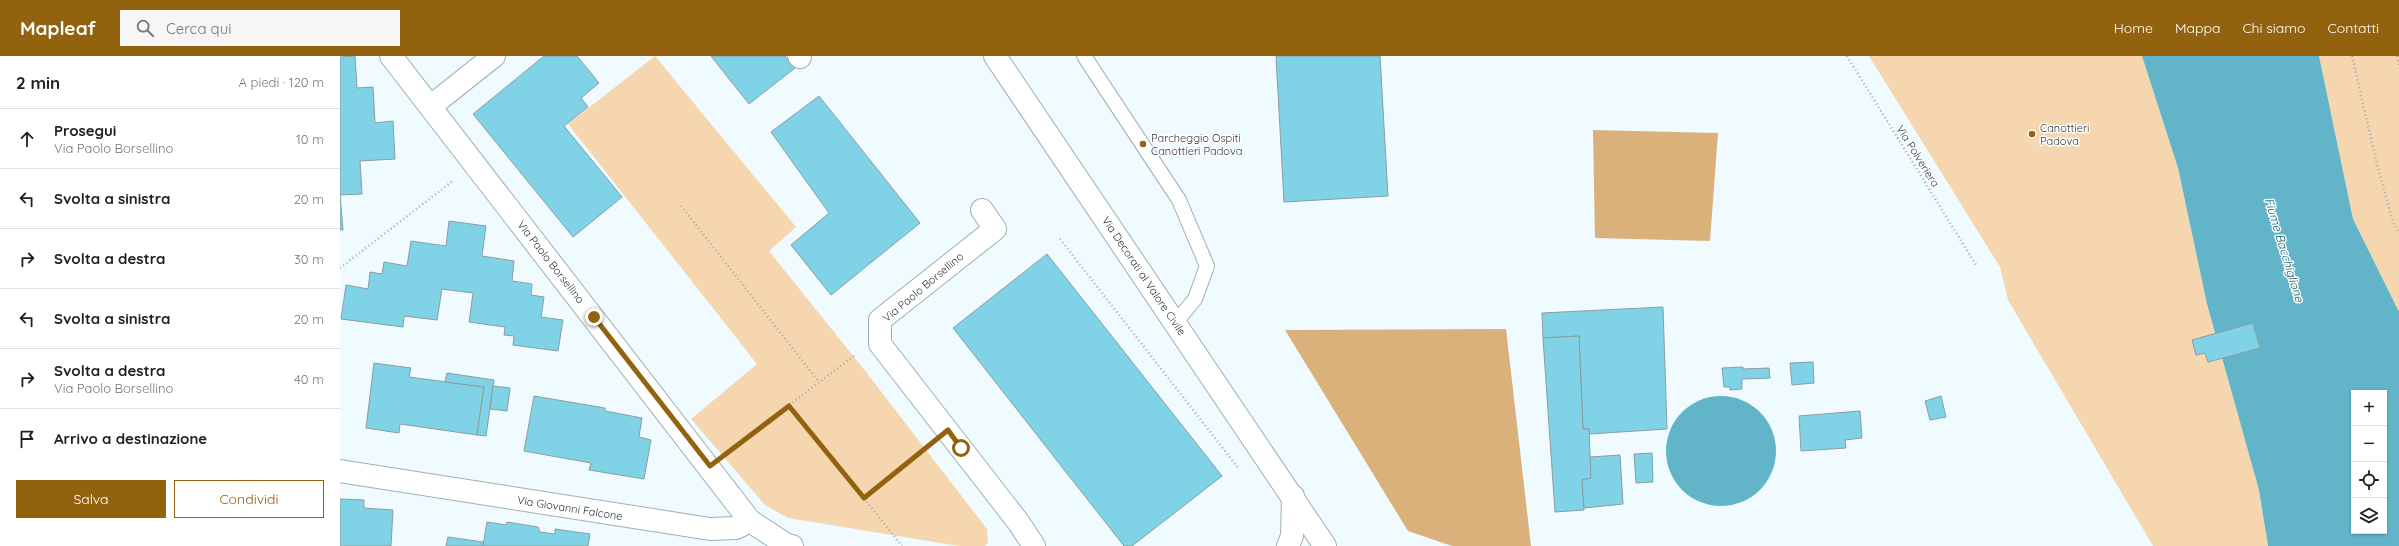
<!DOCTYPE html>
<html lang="it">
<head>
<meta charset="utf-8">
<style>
	body { margin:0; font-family:Quicksand,sans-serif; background:#f6f6f6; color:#202124 }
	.controls { position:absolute; right:12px; bottom:12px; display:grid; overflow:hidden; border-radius:0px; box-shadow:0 1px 3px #0004 }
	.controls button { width:36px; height:36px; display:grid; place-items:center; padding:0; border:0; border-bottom:1px solid #e0e0e0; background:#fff; color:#202124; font:20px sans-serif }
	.stop { position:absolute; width:12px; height:12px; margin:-9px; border:3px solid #92620f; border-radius:50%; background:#fff }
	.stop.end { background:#92620f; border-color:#fff; box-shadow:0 1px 4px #0008 }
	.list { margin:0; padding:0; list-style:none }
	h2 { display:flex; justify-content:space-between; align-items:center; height:52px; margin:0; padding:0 16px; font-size:17px }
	h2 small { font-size:13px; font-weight:400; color:#757577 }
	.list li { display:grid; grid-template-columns:26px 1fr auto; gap:12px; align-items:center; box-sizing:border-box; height:60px; padding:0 16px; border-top:1px solid #e0e0e0 }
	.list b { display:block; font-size:15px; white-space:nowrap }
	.list p { margin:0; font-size:13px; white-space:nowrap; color:#757577 }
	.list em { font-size:13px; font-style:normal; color:#757577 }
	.actions { display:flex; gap:8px; padding:12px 16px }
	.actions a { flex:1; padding:9px 0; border:1px solid #92620f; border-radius:0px; text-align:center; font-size:14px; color:#92620f }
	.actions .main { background:#92620f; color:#fff }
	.icon { flex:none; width:22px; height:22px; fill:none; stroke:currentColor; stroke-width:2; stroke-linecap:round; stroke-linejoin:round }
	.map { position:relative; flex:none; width:2059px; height:490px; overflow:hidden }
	header { display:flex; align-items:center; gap:24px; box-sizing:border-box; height:56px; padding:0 20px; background:#92620f; color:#fff }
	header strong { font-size:19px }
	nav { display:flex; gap:22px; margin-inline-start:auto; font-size:14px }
	.search { width:280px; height:36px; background:#f6f6f6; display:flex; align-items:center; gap:10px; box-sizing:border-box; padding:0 14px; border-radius:0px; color:#757577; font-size:15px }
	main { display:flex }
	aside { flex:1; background:#fff }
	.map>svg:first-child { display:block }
	.green { fill:#f5d6ae }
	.forest { fill:#dab17a }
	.water { fill:#62b5c8; fill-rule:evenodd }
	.building { fill:#80d3e7; stroke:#8a9da2 }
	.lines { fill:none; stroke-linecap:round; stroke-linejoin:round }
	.service-casing { stroke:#9db0b5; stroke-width:16 }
	.minor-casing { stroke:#9db0b5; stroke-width:24 }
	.tertiary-casing { stroke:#9db0b5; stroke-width:24 }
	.path { stroke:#a2acaf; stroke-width:2.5; stroke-dasharray:1 3; stroke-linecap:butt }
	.service { stroke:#fff; stroke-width:14 }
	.minor { stroke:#fff; stroke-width:22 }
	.tertiary { stroke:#fff; stroke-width:22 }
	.route { stroke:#92620f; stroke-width:5 }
	.poi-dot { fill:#92620f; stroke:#fff; stroke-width:1.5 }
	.labels { text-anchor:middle; stroke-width:3; stroke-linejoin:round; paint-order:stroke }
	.poi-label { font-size:11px; fill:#2f3739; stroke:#fff; text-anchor:start }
	.street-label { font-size:11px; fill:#2f3739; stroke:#fff }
	.water-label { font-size:12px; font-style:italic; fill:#0d5564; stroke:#fff }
</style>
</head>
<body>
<header>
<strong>Mapleaf</strong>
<div class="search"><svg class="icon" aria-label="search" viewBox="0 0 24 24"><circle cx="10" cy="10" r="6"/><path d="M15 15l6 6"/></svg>Cerca qui</div>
<nav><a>Home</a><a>Mappa</a><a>Chi siamo</a><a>Contatti</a></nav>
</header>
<main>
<aside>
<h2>2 min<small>A piedi · 120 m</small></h2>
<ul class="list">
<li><svg class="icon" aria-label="ahead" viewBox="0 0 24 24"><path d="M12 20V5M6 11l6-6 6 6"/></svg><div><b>Prosegui</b><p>Via Paolo Borsellino</p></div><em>10 m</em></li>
<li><svg class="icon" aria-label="left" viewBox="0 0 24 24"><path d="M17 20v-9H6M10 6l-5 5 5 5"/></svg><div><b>Svolta a sinistra</b></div><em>20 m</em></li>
<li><svg class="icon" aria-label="right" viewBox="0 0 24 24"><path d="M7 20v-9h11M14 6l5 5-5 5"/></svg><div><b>Svolta a destra</b></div><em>30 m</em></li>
<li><svg class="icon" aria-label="left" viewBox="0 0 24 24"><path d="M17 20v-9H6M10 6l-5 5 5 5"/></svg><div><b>Svolta a sinistra</b></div><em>20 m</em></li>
<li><svg class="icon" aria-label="right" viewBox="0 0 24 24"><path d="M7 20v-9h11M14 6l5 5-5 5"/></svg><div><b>Svolta a destra</b><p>Via Paolo Borsellino</p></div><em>40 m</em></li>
<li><svg class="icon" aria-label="arrive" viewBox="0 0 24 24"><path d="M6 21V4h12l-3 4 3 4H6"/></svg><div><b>Arrivo a destinazione</b></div></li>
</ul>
<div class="actions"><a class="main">Salva</a><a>Condividi</a></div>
</aside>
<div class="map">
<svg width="2059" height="490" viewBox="0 0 2059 490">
	<rect width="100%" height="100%" fill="#effbfe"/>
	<!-- green -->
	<g class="green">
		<path d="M315,0L456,171L429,195L526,316L647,473L648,487L645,490H619L448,462L425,449L351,363L417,308L228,68Z"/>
		<path d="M1529,0H1802L1838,112L1867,248L1919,434L1928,490H1813L1668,244L1660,211Z"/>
		<path d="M1979,0H2059V256L2013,163Z"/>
	</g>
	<!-- forest -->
	<g class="forest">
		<path d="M1253,74L1378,77L1370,185L1255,182Z"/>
		<path d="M1166,273L1191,490H1112L1068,475L945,274Z"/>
	</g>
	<!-- water -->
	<g class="water">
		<path d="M1802,0H1979L2013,163L2059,256V490H1928L1919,434L1867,248L1838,112ZM2014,337H2044V475H2014Z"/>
		<circle cx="1381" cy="395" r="55"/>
	</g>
	<!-- building -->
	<g class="building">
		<path d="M15,0L17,32L33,31L35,67L53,65L55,103L20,105L22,138L0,139L3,174H0V1Z"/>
		<path d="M204,0H237L259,27L241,42L248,51L224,70L282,141L233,181L133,58Z"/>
		<path d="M371,0H445L455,12L409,48Z"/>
		<path d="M936,0H1040L1048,140L944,146Z"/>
		<path d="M479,40L580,167L491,239L451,189L489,157L431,76Z"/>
		<path d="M109,165L146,170L142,200L174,205L172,225L192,228L191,239L204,241L201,261L223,264L218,295L173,289L174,280L164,279L165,271L129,266L133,237L102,233L97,264L64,260L63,271L1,263L6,229L28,233L30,216L42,218L44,206L67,210L71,185L106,190Z"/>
		<path d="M707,198L882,420L792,490H784L613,272Z"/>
		<path d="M1323,251L1327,373L1249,378V373H1243L1239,280L1203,282L1202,257Z"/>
		<path d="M1913,267L1920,292L1868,306L1865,297L1856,299L1852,284Z"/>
		<path d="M1239,280L1243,373H1249L1251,422L1242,424L1244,454L1215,456L1203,282Z"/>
		<path d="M1473,306L1474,327L1452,329L1450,307Z"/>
		<path d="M34,307L71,312L69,321L144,331L137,379L60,368L59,377L26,372Z"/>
		<path d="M1403,311V313L1429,312L1430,322L1402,323V333L1390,334V331H1384L1382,312Z"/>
		<path d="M107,317L154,324L146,380L137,379L144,331L105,326Z"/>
		<path d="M153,330L170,332L167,355L150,353Z"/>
		<path d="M194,340L265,352V355L302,362L299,381L311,384L304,423L249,414L251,407L184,395Z"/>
		<path d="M1601,340L1606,361L1590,364L1585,345Z"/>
		<path d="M1520,355L1522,382L1505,384L1506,392L1461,395L1459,360Z"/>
		<path d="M1312,397L1313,426L1296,427L1294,398Z"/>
		<path d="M1280,399L1283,448L1244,452L1242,424L1251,422L1250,401Z"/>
		<path d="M0,443L24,444V452L53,454L51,490H0Z"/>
		<path d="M147,466L166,469L167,466L198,471L200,476L215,478V473L250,478L248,490H143Z"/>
		<path d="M108,481L143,486V490H106Z"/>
	</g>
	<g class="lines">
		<!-- service casing -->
		<g class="service-casing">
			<path id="service" d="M744,0L839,144L867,210L855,243L836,266"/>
		</g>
		<!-- minor casing -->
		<g class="minor-casing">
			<g id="minor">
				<path d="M51,0L410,465"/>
				<path d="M459,0L460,1"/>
				<path d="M91,50L154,0"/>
				<path d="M642,154L655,173L540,264V288L679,467L694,490"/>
				<path d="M0,415L370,473L396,472L410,465L447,489L452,490"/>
			</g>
		</g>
		<!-- tertiary casing -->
		<g class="tertiary-casing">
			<g id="tertiary">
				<path d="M655,0L985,490"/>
				<path d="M948,490L952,480L953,440"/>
			</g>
		</g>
		<!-- path -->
		<g class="path">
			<path d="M1507,0L1636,209"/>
			<path d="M2012,0L2037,108L2053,166L2059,177"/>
			<path d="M2057,0L2059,9"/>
			<path d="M341,150L479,326"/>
			<path d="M720,183L899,413"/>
			<path d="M0,212L114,124"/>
			<path d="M449,349L562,490"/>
			<path d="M389,395L515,299"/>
			<path d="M524,442L588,392"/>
		</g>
		<!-- service -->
		<use href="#service" class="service"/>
		<!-- minor -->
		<use href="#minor" class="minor"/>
		<!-- tertiary -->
		<use href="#tertiary" class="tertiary"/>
	</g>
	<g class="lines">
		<!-- route -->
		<path class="route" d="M254,261L370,410L449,350L524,442L608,374L621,392"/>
	</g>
	<!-- markers -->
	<g class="poi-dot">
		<circle cx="1692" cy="78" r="4"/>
		<circle cx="803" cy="88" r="4"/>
	</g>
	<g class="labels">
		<!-- poi labels -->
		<g class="poi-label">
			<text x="1700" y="76">Canottieri<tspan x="1700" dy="13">Padova</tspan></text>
			<text x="811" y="86">Parcheggio Ospiti<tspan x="811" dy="13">Canottieri Padova</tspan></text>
		</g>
		<!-- street labels -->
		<g class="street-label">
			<text transform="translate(1578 100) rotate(58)" y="4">Via Polveriera</text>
			<text transform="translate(211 206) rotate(52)" y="4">Via Paolo Borsellino</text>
			<text transform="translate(804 220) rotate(56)" y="4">Via Decorati al Valore Civile</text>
			<text transform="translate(583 231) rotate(-40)" y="4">Via Paolo Borsellino</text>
			<text transform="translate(230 452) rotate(9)" y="4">Via Giovanni Falcone</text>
		</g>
		<!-- water labels -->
		<g class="water-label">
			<text transform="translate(1944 194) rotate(73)" y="4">Fiume Bacchiglione</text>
		</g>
	</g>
</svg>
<div class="controls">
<button>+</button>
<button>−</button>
<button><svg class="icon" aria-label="locate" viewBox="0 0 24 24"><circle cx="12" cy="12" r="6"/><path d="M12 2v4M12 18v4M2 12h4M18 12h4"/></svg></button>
<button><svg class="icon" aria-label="layers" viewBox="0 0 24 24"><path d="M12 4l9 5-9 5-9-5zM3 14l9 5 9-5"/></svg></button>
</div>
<div class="stop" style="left:621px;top:392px"></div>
<div class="stop end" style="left:254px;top:261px"></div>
</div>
</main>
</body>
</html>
